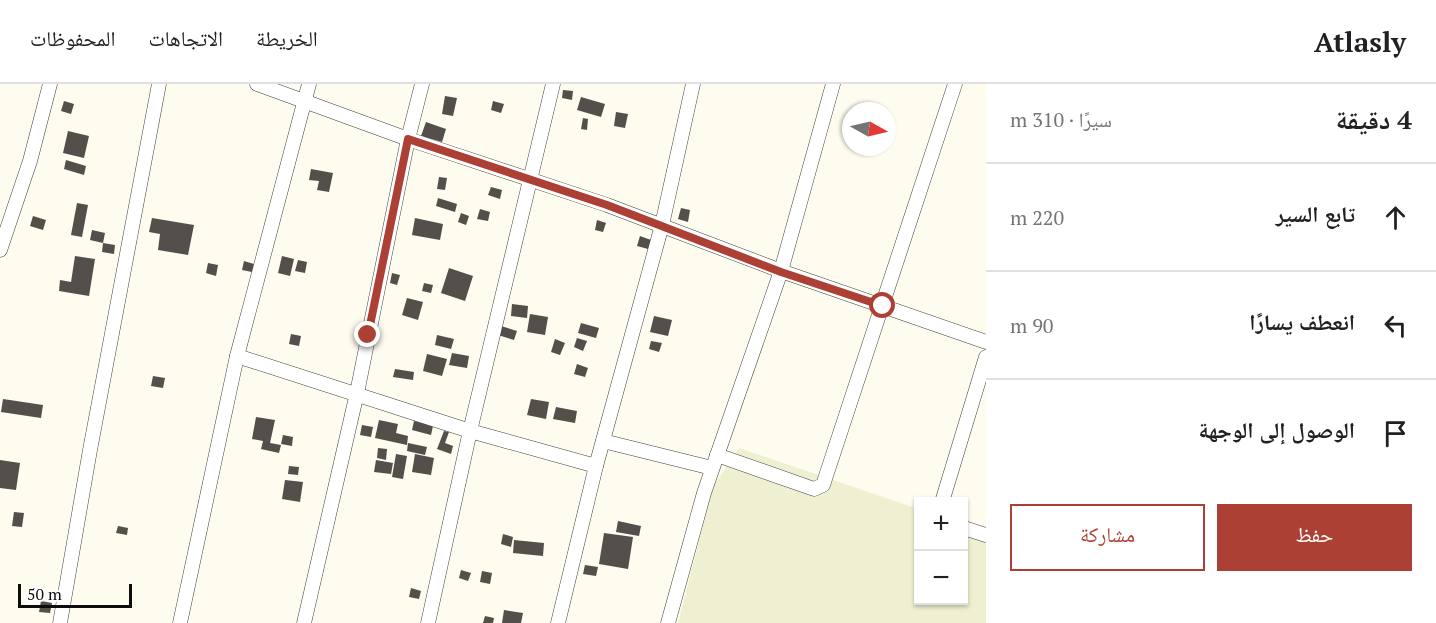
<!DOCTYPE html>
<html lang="ar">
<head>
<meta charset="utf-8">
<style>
	body { margin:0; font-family:"PT Serif","Noto Naskh Arabic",serif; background:#f6f6f6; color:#202124; direction:rtl }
	.controls { position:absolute; right:18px; bottom:18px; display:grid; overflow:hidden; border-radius:0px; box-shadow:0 2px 4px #0004 }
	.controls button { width:54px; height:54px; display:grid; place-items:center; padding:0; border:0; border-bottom:2px solid #e0e0e0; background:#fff; color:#202124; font:30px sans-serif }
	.compass { position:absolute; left:842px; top:18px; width:54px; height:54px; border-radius:50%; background:#fff; box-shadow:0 2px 4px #0004; rotate:98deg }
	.scale { position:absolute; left:18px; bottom:15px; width:114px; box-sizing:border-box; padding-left:6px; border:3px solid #0d0d0d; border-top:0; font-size:16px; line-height:21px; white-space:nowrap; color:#0d0d0d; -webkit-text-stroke:4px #fff; paint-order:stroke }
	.stop { position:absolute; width:18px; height:18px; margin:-14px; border:4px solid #ad4034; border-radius:50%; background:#fff }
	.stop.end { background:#ad4034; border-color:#fff; box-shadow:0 2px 6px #0008 }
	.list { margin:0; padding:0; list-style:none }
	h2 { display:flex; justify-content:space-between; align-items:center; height:78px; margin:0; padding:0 24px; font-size:26px }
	h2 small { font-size:20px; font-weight:400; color:#757577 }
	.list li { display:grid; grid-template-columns:39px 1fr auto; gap:18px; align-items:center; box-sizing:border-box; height:108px; padding:0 24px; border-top:2px solid #e0e0e0 }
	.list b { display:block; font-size:22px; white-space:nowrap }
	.list em { font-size:20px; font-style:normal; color:#757577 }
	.actions { display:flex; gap:12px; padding:18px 24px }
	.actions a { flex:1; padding:14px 0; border:2px solid #ad4034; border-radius:0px; text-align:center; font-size:21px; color:#ad4034 }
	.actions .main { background:#ad4034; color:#fff }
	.icon { flex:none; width:33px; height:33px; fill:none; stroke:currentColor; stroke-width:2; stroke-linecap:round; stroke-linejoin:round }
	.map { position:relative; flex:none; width:986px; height:539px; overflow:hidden; direction:ltr }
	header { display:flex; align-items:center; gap:36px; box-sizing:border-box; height:84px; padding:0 30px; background:#fff; border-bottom:2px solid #e0e0e0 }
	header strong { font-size:28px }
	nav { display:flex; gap:33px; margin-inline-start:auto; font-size:21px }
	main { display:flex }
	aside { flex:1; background:#fff }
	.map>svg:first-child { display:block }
	.farmland { fill:#eff0d1 }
	.building { fill:#544f4a }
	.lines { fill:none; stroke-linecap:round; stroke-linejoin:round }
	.minor-casing { stroke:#404040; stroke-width:15 }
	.minor { stroke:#fff; stroke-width:14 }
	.route { stroke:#ad4034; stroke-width:8 }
</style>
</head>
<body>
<header>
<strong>Atlasly</strong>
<nav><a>الخريطة</a><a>الاتجاهات</a><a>المحفوظات</a></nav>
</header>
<main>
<aside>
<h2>4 دقيقة<small>سيرًا · 310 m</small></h2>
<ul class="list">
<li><svg class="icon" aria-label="ahead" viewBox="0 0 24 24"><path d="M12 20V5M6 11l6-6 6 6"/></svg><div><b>تابع السير</b></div><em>220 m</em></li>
<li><svg class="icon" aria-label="left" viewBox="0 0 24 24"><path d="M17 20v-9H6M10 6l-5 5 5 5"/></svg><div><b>انعطف يسارًا</b></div><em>90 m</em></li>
<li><svg class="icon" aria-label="arrive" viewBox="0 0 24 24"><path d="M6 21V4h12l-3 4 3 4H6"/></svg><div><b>الوصول إلى الوجهة</b></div></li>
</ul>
<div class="actions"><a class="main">حفظ</a><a>مشاركة</a></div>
</aside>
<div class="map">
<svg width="986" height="539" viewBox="0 0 986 539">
	<rect width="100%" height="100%" fill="#fdfcee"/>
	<!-- farmland -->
	<path class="farmland" d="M739,364L918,425V516H964V441L986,449V539H678L713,403Z"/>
	<!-- building -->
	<g class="building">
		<path d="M563,6L573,7L572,16L562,14Z"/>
		<path d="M445,12L457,14L453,32L442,30Z"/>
		<path d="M581,13L605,20L601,33L577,26Z"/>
		<path d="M64,17L74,20L71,30L61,27Z"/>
		<path d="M493,17L504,20L501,29L491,26Z"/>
		<path d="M616,28L628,30L625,44L614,42Z"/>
		<path d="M583,34L588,35L587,46L581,45Z"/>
		<path d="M426,38L446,45L442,58L421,52Z"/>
		<path d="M68,47L89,52L84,74L63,69Z"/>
		<path d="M66,76L86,82L84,91L64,85Z"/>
		<path d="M311,85L333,89L329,108L317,106L319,97L309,96Z"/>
		<path d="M439,93L447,94L445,106L437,105Z"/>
		<path d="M491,103L502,106L500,115L488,111Z"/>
		<path d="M438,114L457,120L455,128L436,122Z"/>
		<path d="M77,119L88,121L82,153L71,151Z"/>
		<path d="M681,124L690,126L688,138L678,135Z"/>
		<path d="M480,125L490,128L488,137L477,135Z"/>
		<path d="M461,129L469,132L466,141L458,138Z"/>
		<path d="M33,132L46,136L43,146L30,142Z"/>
		<path d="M152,134L194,141L188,171L158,166L160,150L149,148Z"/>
		<path d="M415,134L443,140L440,156L412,151Z"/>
		<path d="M597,136L606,139L603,148L595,146Z"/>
		<path d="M92,146L105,149L103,159L90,156Z"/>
		<path d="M640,152L651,156L648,165L637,162Z"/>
		<path d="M103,159L115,161L114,170L102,168Z"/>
		<path d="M75,172L95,175L89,212L59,207L60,196L71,198Z"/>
		<path d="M282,172L294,175L290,192L278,189Z"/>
		<path d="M298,176L307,178L305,189L295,187Z"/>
		<path d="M244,177L254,180L252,188L242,186Z"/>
		<path d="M208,179L218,181L216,192L206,189Z"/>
		<path d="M449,184L473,192L465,217L441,209Z"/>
		<path d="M392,189L400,191L397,201L390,199Z"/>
		<path d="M424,199L433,201L431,209L422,207Z"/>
		<path d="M407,214L423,218L418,236L402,231Z"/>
		<path d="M512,220L528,222L527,234L511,232Z"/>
		<path d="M530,230L548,233L545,251L527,248Z"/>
		<path d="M654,232L672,236L668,252L650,248Z"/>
		<path d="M581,239L599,244L596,254L578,249Z"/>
		<path d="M501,242L517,247L514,256L498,251Z"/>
		<path d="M291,250L301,252L299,262L289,260Z"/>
		<path d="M437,251L454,255L451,265L435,261Z"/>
		<path d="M577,254L587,257L583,267L574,263Z"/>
		<path d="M555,255L565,259L560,271L551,268Z"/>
		<path d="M651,257L662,259L659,268L649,265Z"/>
		<path d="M452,269L469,272L467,284L449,281Z"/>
		<path d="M427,270L447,275L442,292L423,287Z"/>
		<path d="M577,280L588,284L585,293L574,290Z"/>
		<path d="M395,285L414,288L413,296L393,293Z"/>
		<path d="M153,292L165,294L163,304L151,302Z"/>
		<path d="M3,315L43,321L41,334L1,328Z"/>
		<path d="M531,315L549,318L546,335L527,331Z"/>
		<path d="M556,323L577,327L575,339L553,335Z"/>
		<path d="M256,333L275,336L270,359L281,361L279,369L261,365L263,357L252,355Z"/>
		<path d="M379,336L398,340L396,349L408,352L407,361L375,354Z"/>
		<path d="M414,337L433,342L431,351L412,346Z"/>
		<path d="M362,341L373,343L371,353L360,351Z"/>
		<path d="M444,347L449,348L445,359L453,362L451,370L437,365Z"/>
		<path d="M283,351L293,353L292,362L281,360Z"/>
		<path d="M408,359L427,363L425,371L407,367Z"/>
		<path d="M378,364L387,365L386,376L377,374Z"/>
		<path d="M396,370L407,372L403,395L392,393Z"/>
		<path d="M415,370L434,374L431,391L412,388Z"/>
		<path d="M0,376L20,379L16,406L0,404Z"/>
		<path d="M376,376L393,379L391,390L374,388Z"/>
		<path d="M289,382L299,383L298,391L288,390Z"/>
		<path d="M285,396L303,398L300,418L282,415Z"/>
		<path d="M14,428L24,429L22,443L12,442Z"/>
		<path d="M618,437L641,442L639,452L616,448Z"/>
		<path d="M118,442L128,444L127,451L116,449Z"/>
		<path d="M604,449L633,453L628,485L599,480Z"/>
		<path d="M503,450L513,453L511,463L501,460Z"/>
		<path d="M514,456L544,459L543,472L513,469Z"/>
		<path d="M585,481L598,483L596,492L583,490Z"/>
		<path d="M461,486L471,489L468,497L459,494Z"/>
		<path d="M482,487L492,489L490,500L480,498Z"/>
		<path d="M411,504L421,507L419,515L409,513Z"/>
		<path d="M41,517L52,519L50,529L39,528Z"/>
		<path d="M504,526L523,529L521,539H502Z"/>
		<path d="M485,532L494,534L493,539H483Z"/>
	</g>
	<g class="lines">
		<!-- minor casing -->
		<g class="minor-casing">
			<g id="minor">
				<path d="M257,0L408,55L607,121L781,187L986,258"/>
				<path d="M0,166L30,77L50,0"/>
				<path d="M237,272L470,347L596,382"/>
				<path d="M603,357L712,384"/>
				<path d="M717,371L814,405L823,401L955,0"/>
				<path d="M942,418L986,273"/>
				<path d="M964,444L986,451"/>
				<path d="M60,539L90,366L159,0"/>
				<path d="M180,539L237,272L309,0"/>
				<path d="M304,539L357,309L408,55L422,0"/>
				<path d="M428,539L470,347L553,0"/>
				<path d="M558,539L596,382L662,141L693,0"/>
				<path d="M668,539L704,409L781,187L833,0"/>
			</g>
		</g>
		<!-- minor -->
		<use href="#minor" class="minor"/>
	</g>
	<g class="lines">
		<!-- route -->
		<path class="route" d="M368,251L408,55L607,121L781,188L883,222"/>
	</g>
</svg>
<div class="controls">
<button>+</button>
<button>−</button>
</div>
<svg class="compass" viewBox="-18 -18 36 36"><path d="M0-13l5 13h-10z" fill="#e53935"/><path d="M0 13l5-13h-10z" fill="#757577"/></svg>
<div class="scale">50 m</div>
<div class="stop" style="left:883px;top:222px"></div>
<div class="stop end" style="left:368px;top:251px"></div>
</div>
</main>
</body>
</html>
